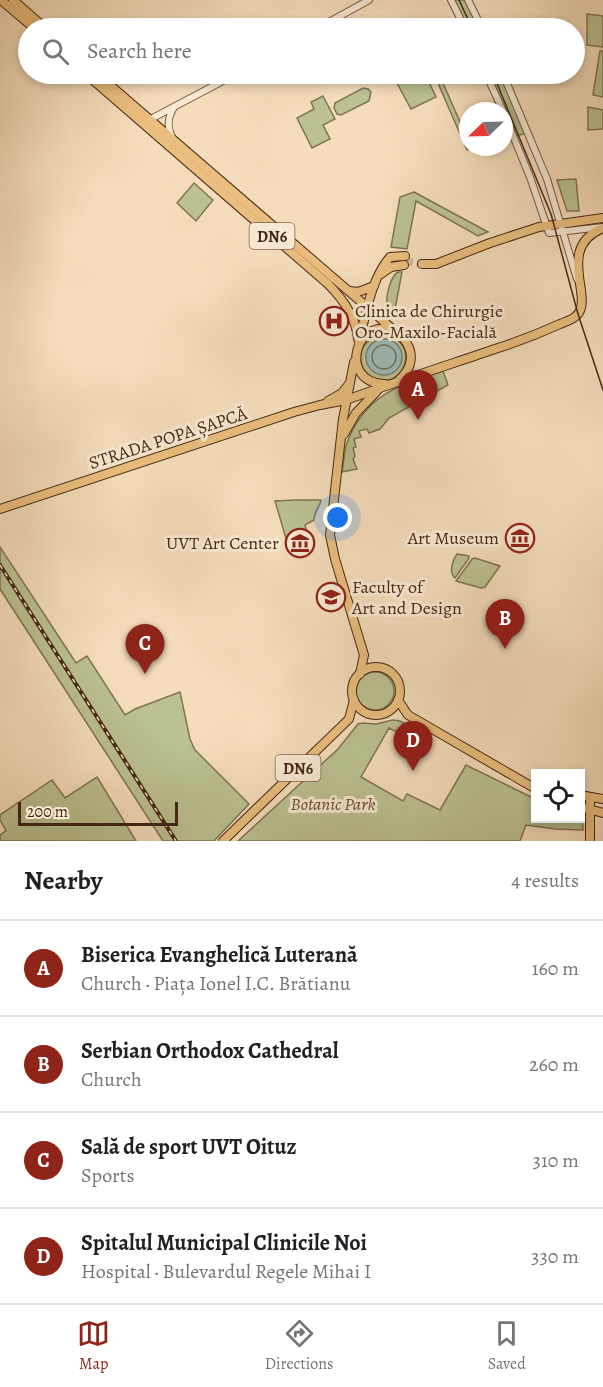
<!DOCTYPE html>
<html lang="en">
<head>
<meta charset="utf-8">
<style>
	body { margin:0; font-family:Alegreya,serif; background:#f6f6f6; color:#202124 }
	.controls { position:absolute; right:18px; bottom:18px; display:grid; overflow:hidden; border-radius:0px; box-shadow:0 3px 9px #0003 }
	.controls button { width:54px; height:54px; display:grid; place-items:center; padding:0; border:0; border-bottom:2px solid #e0e0e0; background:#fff; color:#202124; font:30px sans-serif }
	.compass { position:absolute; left:459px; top:102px; width:54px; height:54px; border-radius:50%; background:#fff; box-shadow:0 3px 9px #0003; rotate:247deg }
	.scale { position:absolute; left:18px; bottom:15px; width:160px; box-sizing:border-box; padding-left:6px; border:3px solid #452813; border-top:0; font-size:16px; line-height:21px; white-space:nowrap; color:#452813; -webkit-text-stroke:4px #f8e9d3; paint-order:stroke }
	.you { position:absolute; left:338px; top:518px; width:21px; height:21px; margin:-15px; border:4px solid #fff; border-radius:50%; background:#1a73e8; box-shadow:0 0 0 9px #1a73e833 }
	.badge { display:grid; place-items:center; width:39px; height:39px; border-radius:50%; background:#8f2418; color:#fff; font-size:20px; font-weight:700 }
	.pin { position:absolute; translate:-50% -50px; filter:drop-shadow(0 2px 3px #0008) }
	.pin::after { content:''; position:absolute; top:32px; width:21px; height:18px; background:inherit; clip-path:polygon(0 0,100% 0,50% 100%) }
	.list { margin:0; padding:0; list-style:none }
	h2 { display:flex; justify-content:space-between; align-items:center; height:78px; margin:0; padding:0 24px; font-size:26px }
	h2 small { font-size:20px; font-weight:400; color:#757577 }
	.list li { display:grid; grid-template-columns:39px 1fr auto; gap:18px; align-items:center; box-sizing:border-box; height:96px; padding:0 24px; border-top:2px solid #e0e0e0 }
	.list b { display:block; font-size:22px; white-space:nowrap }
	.list p { margin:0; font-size:20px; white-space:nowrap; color:#757577 }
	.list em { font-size:20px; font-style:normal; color:#757577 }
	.icon { flex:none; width:33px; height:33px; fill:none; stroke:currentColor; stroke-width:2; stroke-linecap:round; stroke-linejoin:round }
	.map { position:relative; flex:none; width:603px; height:841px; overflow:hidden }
	.search { position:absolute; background:#fff; box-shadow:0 3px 9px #0003; left:18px; right:18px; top:18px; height:66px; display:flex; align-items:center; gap:15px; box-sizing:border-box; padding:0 21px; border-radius:33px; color:#757577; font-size:22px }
	.sheet { height:462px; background:#fff }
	nav { display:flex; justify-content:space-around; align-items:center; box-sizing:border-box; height:84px; border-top:2px solid #e0e0e0; background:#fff; font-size:16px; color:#757577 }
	nav a { display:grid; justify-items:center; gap:3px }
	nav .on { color:#8f2418 }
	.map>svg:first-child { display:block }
	.green { fill:#bbc191; stroke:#807452; stroke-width:1.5; fill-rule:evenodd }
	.water { fill:#9dbbb6; stroke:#7a8075; stroke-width:1.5 }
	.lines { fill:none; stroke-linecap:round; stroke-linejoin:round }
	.shore { stroke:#717264; stroke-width:1.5 }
	.major-tunnel { stroke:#d2b999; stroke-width:8; stroke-dasharray:8 4; stroke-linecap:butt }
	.minor-casing { stroke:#71553d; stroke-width:8 }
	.major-casing { stroke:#452813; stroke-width:10 }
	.minor { stroke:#f8e9d3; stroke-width:6 }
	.major { stroke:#eabe7e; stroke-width:8 }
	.tram { stroke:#452813; stroke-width:1.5 }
	.rail-casing { stroke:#452813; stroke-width:4 }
	.rail { stroke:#f8e9d3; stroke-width:1.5; stroke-dasharray:4.5; stroke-linecap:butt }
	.labels { text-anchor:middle; stroke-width:6; stroke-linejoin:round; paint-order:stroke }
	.shield { fill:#f8e9d3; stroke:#7b624d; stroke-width:1.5 }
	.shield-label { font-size:16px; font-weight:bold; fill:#452813 }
	.poi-label { font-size:18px; fill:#452813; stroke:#f8e9d3; text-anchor:start }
	.street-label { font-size:18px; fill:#452813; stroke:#f8e9d3 }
	.park-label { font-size:18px; font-style:italic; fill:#624e32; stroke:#f8e9d3 }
</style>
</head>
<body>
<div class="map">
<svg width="603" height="841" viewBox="0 0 603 841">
	<rect width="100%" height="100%" fill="#f5ddbb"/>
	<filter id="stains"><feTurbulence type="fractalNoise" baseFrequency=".00333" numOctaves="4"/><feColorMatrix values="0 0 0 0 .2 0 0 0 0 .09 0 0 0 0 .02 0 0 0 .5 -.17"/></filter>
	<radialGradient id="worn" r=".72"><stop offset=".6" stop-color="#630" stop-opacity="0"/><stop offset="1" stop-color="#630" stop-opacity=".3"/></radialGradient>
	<!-- green -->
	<g class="green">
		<path d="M453,0H467L481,28H467Z"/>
		<path d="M587,14L603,16V47L587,45Z"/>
		<path d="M600,51H603V97L593,95Z"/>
		<path d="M392,74H430L426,76L436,97L411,109Z"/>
		<path d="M488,74H501L528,133L515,136Z"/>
		<path d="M442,81L468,140V147H473L467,150L438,83Z"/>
		<path d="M363,88L368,89L371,92L369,101L341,115L337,114L334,108L335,103Z"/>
		<path d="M323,96L335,119L323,125L330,139L312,148L297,118L314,109L311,102Z"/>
		<path d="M588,107L603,110V129L588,130Z"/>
		<path d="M576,179L579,211H567L557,180Z"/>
		<path d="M194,183L213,200L196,221L177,203Z"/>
		<path d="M414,192L488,232L478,236L416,201L407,249L391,247L400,197Z"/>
		<path d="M398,272H402L394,315C391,312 387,309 387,303C386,294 391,276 398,272Z"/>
		<path d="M386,335C423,343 402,394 372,377C367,374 362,369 361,362C358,346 371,335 386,335ZM379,340C393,339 403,349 401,363L392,373L378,374C368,369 365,361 368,350Z"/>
		<path d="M443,371L448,385L389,418L380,429L369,433L367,429L359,431L361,437L354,439L356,447L353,448L355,456L353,459L357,469L342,472C344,462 344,449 348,440C367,394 400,385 443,371Z"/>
		<path d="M296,500H321C320,508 314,511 314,520L305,525L308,535L287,542L275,501Z"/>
		<path d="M0,547L76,663L87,656L125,715L135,709L180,692L190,739L195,750L249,804L214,841H163L0,589Z"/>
		<path d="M457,554L469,556V558L455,578C448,572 453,560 457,554Z"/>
		<path d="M475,558L500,566L485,587L481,588L456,581L472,559Z"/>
		<circle cx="375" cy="691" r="19"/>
		<path d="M393,720L400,721L412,727L407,737L389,728L361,777L403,801L407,794L440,810L466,765L535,799L536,818H580L582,814L583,830L555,829L526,825L520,841H238L338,749L358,724L363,723L376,724Z"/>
		<path d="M97,777L136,841H0V835L6,831L0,820V815L52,780L65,798Z"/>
	</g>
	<!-- water -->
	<circle class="water" cx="384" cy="357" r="18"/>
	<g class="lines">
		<!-- shore -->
		<circle class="shore" cx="384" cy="357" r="12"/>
		<!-- major-tunnel -->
		<path class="major-tunnel" d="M405,261L422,264"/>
		<!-- minor casing -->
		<g class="minor-casing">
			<g id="minor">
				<path d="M451,0L465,28"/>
				<path d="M468,0L482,28"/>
				<path d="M318,28L369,0"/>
				<path d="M486,74L503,111"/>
				<path d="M503,74L547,179L577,279"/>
				<path d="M504,114L530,177L549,233L603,227"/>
				<path d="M149,120L236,74"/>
				<path d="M173,139C167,128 167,119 173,109"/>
			</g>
		</g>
		<!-- major casing -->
		<g class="major-casing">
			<g id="major">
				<path d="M1,0L34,28"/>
				<path d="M13,0L45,28"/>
				<path d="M86,74L328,284C343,299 356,317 358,339"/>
				<path d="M97,74L403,338C415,352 413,368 399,380"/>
				<path d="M422,264H436L490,243L539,227L603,218"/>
				<path d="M381,274L391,267L404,265"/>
				<path d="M350,291L358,292L374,286"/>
				<path d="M359,341C366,314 371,279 390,257L405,256"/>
				<path d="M354,362L343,419L330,535L335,559L364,655L360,674"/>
				<path d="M385,384C335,383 357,308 400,334"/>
				<path d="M328,401L342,393L349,384"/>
				<path d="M344,434L356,413L377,391"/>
				<path d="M0,509L294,412L320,405L346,400C396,382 445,366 495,349C517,342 538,334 560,324C565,322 572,320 576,316C596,300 554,248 603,228"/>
				<circle cx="376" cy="691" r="24"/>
				<path d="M398,700L408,715L536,789"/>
				<path d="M580,795L603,799"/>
				<path d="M590,797V841"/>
				<path d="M580,807L603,813"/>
				<path d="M223,841L349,719L354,700"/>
			</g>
		</g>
		<!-- minor -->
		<use href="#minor" class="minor"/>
		<!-- major -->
		<use href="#major" class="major"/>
		<!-- tram -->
		<g class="tram">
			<path d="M459,0L472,28"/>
			<path d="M493,74L551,214L578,314L603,390"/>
		</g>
		<!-- rail casing -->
		<g class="rail-casing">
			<path id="rail" d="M0,565L176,841"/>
		</g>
		<!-- rail -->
		<use href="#rail" class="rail"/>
	</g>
	<!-- icons -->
	<defs>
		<g id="hospital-ring" transform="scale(1.5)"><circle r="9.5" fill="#f8e9d3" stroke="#8f2418" stroke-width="1.5"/><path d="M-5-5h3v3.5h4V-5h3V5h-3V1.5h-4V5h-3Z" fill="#8f2418"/></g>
		<g id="museum-ring" transform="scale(1.5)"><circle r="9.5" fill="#f8e9d3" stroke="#8f2418" stroke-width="1.5"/><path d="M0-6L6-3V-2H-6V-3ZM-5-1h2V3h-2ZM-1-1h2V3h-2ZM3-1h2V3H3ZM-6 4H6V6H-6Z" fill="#8f2418"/></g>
		<g id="university-ring" transform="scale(1.5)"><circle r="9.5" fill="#f8e9d3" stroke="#8f2418" stroke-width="1.5"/><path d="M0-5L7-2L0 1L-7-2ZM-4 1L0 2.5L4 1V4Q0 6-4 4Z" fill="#8f2418"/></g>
	</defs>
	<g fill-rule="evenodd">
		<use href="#hospital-ring" x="334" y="321"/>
		<use href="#museum-ring" x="520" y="538"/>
		<use href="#museum-ring" x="300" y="543"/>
		<use href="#university-ring" x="331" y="597"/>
	</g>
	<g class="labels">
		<!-- shield labels -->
		<g class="shield">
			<rect x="249.5" y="223" width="45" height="26" rx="4.5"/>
			<rect x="275.5" y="755" width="45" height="26" rx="4.5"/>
		</g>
		<g class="shield-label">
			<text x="272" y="242">DN6</text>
			<text x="298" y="774">DN6</text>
		</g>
		<!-- poi labels -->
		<g class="poi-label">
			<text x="355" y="317">Clinica de Chirurgie<tspan x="355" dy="21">Oro-Maxilo-Facială</tspan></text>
			<text x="499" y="544" text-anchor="end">Art Museum</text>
			<text x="279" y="549" text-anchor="end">UVT Art Center</text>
			<text x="352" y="593">Faculty of<tspan x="352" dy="21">Art and Design</tspan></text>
		</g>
		<!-- street labels -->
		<g class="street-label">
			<text transform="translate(168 438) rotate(-18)" y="6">STRADA POPA ȘAPCĂ</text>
		</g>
		<!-- park labels -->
		<g class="park-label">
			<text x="333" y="810">Botanic Park</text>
		</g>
	</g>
	<rect width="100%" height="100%" filter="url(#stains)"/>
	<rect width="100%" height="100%" fill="url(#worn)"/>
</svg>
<div class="controls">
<button><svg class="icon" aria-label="locate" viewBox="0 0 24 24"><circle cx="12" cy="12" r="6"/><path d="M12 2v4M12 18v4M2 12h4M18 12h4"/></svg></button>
</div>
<svg class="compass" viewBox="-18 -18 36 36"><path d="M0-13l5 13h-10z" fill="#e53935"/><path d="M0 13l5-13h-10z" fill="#757577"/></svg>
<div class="scale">200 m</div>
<div class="you"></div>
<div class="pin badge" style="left:418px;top:420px">A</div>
<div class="pin badge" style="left:505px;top:649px">B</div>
<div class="pin badge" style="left:145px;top:674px">C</div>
<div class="pin badge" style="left:413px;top:771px">D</div>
<div class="search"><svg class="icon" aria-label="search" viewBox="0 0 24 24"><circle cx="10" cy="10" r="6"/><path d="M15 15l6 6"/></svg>Search here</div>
</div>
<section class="sheet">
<h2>Nearby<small>4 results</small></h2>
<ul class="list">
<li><span class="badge">A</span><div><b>Biserica Evanghelică Luterană</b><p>Church · Piața Ionel I.C. Brătianu</p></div><em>160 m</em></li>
<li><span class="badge">B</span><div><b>Serbian Orthodox Cathedral</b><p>Church</p></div><em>260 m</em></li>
<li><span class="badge">C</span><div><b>Sală de sport UVT Oituz</b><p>Sports</p></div><em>310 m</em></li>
<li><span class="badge">D</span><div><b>Spitalul Municipal Clinicile Noi</b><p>Hospital · Bulevardul Regele Mihai I</p></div><em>330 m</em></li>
</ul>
</section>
<nav>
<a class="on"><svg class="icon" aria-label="map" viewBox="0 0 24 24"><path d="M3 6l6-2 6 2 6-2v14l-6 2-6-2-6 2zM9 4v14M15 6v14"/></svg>Map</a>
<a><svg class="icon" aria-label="directions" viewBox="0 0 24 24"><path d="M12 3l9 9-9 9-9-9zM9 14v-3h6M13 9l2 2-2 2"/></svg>Directions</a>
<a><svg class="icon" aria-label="saved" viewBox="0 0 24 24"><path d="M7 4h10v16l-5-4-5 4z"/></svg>Saved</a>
</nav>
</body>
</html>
